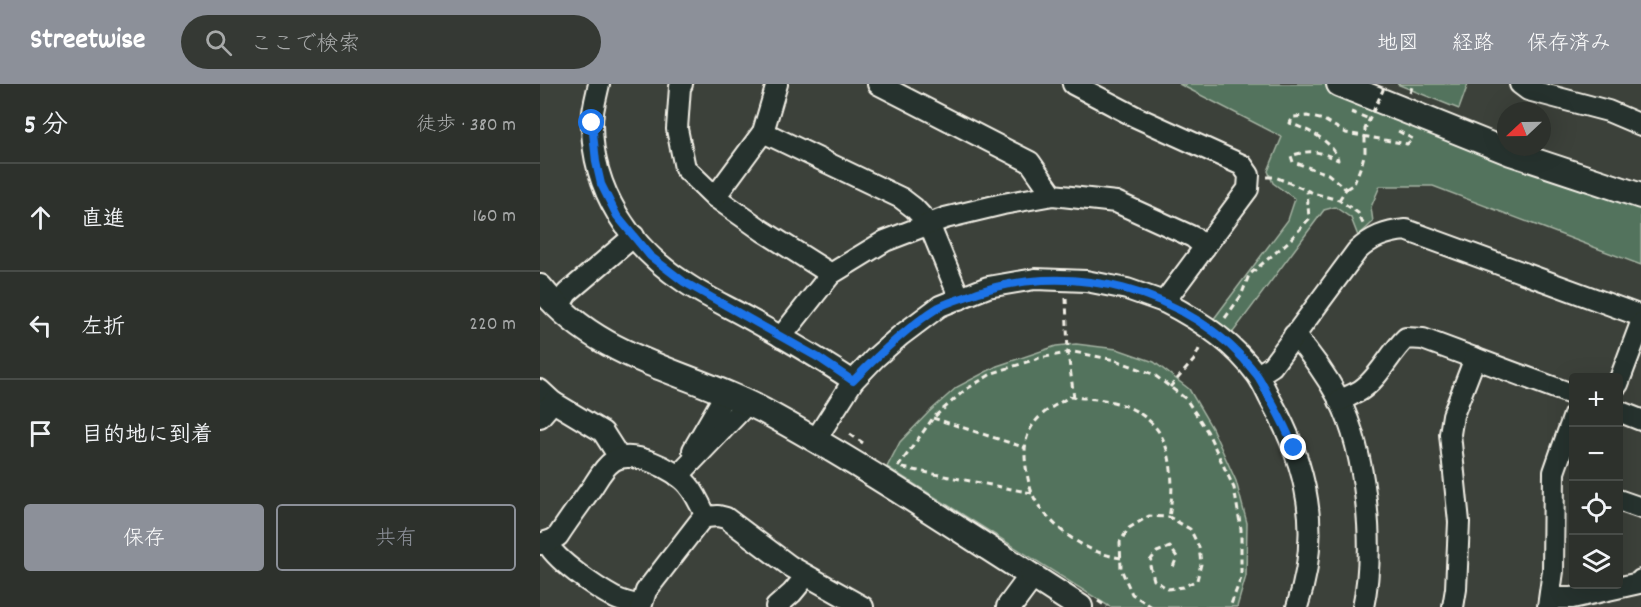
<!DOCTYPE html>
<html lang="ja">
<head>
<meta charset="utf-8">
<style>
	body { margin:0; font-family:Dekko,"Klee One",sans-serif; background:#353934; color:#f1f3f6 }
	.controls { position:absolute; right:18px; bottom:18px; display:grid; overflow:hidden; border-radius:6px; box-shadow:0 6px 24px #0002 }
	.controls button { width:54px; height:54px; display:grid; place-items:center; padding:0; border:0; border-bottom:2px solid #484c48; background:#2d312c; color:#f1f3f6; font:30px sans-serif }
	.compass { position:absolute; left:957px; top:18px; width:54px; height:54px; border-radius:50%; background:#2d312c; box-shadow:0 6px 24px #0002; rotate:248deg }
	.stop { position:absolute; width:18px; height:18px; margin:-14px; border:4px solid #1a73e8; border-radius:50%; background:#fff }
	.stop.end { background:#1a73e8; border-color:#fff; box-shadow:0 2px 6px #0008 }
	.list { margin:0; padding:0; list-style:none }
	h2 { display:flex; justify-content:space-between; align-items:center; height:78px; margin:0; padding:0 24px; font-size:26px }
	h2 small { font-size:20px; font-weight:400; color:#a7a9a9 }
	.list li { display:grid; grid-template-columns:39px 1fr auto; gap:18px; align-items:center; box-sizing:border-box; height:108px; padding:0 24px; border-top:2px solid #484c48 }
	.list b { display:block; font-size:22px; white-space:nowrap }
	.list em { font-size:20px; font-style:normal; color:#a7a9a9 }
	.actions { display:flex; gap:12px; padding:18px 24px }
	.actions a { flex:1; padding:14px 0; border:2px solid #8c9099; border-radius:6px; text-align:center; font-size:21px; color:#8c9099 }
	.actions .main { background:#8c9099; color:#fff }
	.icon { flex:none; width:33px; height:33px; fill:none; stroke:currentColor; stroke-width:2; stroke-linecap:round; stroke-linejoin:round }
	.map { position:relative; flex:none; width:1101px; height:523px; overflow:hidden }
	header { display:flex; align-items:center; gap:36px; box-sizing:border-box; height:84px; padding:0 30px; background:#8c9099; color:#fff }
	header strong { font-size:28px }
	nav { display:flex; gap:33px; margin-inline-start:auto; font-size:21px }
	.search { width:420px; height:54px; background:#353934; display:flex; align-items:center; gap:15px; box-sizing:border-box; padding:0 21px; border-radius:33px; color:#a7a9a9; font-size:22px }
	main { display:flex }
	aside { flex:1; background:#2d312c }
	.map>svg:first-child { display:block }
	.green { fill:#53735d; stroke:#a4b2a2; stroke-width:1.5 }
	.lines { fill:none; stroke-linecap:round; stroke-linejoin:round }
	.minor-casing { stroke:#f4f1e8; stroke-width:24 }
	.tertiary-casing { stroke:#f4f1e8; stroke-width:28 }
	.path { stroke:#f4f1e8; stroke-width:3; stroke-dasharray:6 4.5; stroke-linecap:butt }
	.minor { stroke:#26332d; stroke-width:20 }
	.tertiary { stroke:#26332d; stroke-width:24 }
	.path-bridge { stroke:#f4f1e8; stroke-width:3; stroke-dasharray:6 4.5; stroke-linecap:butt }
	.route { stroke:#1a73e8; stroke-width:8 }
</style>
</head>
<body>
<header>
<strong>Streetwise</strong>
<div class="search"><svg class="icon" aria-label="search" viewBox="0 0 24 24"><circle cx="10" cy="10" r="6"/><path d="M15 15l6 6"/></svg>ここで検索</div>
<nav><a>地図</a><a>経路</a><a>保存済み</a></nav>
</header>
<main>
<aside>
<h2>5 分<small>徒歩 · 380 m</small></h2>
<ul class="list">
<li><svg class="icon" aria-label="ahead" viewBox="0 0 24 24"><path d="M12 20V5M6 11l6-6 6 6"/></svg><div><b>直進</b></div><em>160 m</em></li>
<li><svg class="icon" aria-label="left" viewBox="0 0 24 24"><path d="M17 20v-9H6M10 6l-5 5 5 5"/></svg><div><b>左折</b></div><em>220 m</em></li>
<li><svg class="icon" aria-label="arrive" viewBox="0 0 24 24"><path d="M6 21V4h12l-3 4 3 4H6"/></svg><div><b>目的地に到着</b></div></li>
</ul>
<div class="actions"><a class="main">保存</a><a>共有</a></div>
</aside>
<div class="map">
<svg width="1101" height="523" viewBox="0 0 1101 523">
	<rect width="100%" height="100%" fill="#3c413a"/>
	<filter id="ink" filterUnits="userSpaceOnUse"><feTurbulence type="fractalNoise" baseFrequency=".0167" numOctaves="2"/><feDisplacementMap in="SourceGraphic" scale="12" xChannelSelector="R" yChannelSelector="G"/><feConvolveMatrix kernelMatrix="1 2 1 2 8 2 1 2 1" color-interpolation-filters="sRGB"/></filter>
	<g filter="url(#ink)">
		<!-- green -->
		<g class="green">
			<path d="M639,0H808L1101,125V181L893,102H840L831,123L833,138L818,152L811,134L795,123L784,126L688,255L670,240L748,136L755,115L733,99L728,87L742,53Z"/>
			<path d="M857,0H928L919,25Z"/>
			<path d="M536,260L577,265L614,278L649,305L672,344L696,397L707,439L706,492L697,523H570L347,383L360,358L389,328L417,303L457,282L516,262Z"/>
		</g>
		<g class="lines">
			<!-- minor casing -->
			<g class="minor-casing">
				<g id="minor">
					<path d="M59,0C56,13 52,27 52,40C52,106 90,163 144,198C164,212 187,222 208,234C244,254 279,274 313,297"/>
					<path d="M142,0L140,3L137,45L145,84L175,113L223,147L291,190"/>
					<path d="M338,0L490,78L513,111"/>
					<path d="M980,0L988,6L1068,27L1101,41"/>
					<path d="M223,48L361,114L374,124L389,140L420,215"/>
					<path d="M175,113L223,48L237,0"/>
					<path d="M624,218C658,235 694,259 717,291C722,298 726,307 730,315C768,382 782,449 757,523"/>
					<path d="M18,224L27,209L94,152"/>
					<path d="M754,251C771,270 787,293 799,315C826,369 836,464 823,523"/>
					<path d="M241,253L291,190L345,157L405,134L463,120L513,111L576,118L653,153L665,163"/>
					<path d="M718,291L732,282L817,167C832,153 845,148 866,146L1101,232"/>
					<path d="M1078,300L1101,239"/>
					<path d="M0,306L13,318L63,348L79,373"/>
					<path d="M799,317C806,313 815,310 821,306C840,293 849,270 866,254L883,255L1034,311"/>
					<path d="M1078,327L1101,336"/>
					<path d="M0,333L13,318"/>
					<path d="M276,355L313,297L335,274L360,252L400,222L448,203L495,195L546,197L587,205L624,218L708,105L709,91L702,81L596,33L533,0"/>
					<path d="M153,366L186,309"/>
					<path d="M138,392L208,319"/>
					<path d="M1078,416L1101,424"/>
					<path d="M7,458C13,475 58,505 75,514C83,518 92,520 101,522"/>
					<path d="M0,460L12,456L18,452C29,435 41,419 53,402C58,394 64,383 73,377C91,364 135,385 148,401C156,410 161,422 166,433"/>
					<path d="M1010,514H1032L1099,499L1101,496"/>
					<path d="M101,523L106,507L160,437L166,433L178,432L186,434L250,482L323,523"/>
					<path d="M236,523L252,509L266,492"/>
					<path d="M913,523L916,505L919,438L910,350L913,331L935,274"/>
					<path d="M1008,523L1013,487L1014,388L1034,331"/>
				</g>
			</g>
			<!-- tertiary casing -->
			<g class="tertiary-casing">
				<g id="tertiary">
					<path d="M799,0L971,69L1101,112"/>
					<path d="M0,203C59,277 145,285 224,327C316,377 404,436 492,492L469,523"/>
					<path d="M492,492L540,523"/>
				</g>
			</g>
			<!-- path -->
			<g class="path">
				<path d="M870,9L873,0"/>
				<path d="M811,28L827,34"/>
				<path d="M727,93H735L776,110L799,116L818,129L824,142"/>
				<path d="M806,105L814,100L822,79"/>
				<path d="M799,116L806,105L788,90L753,78L751,72C769,65 780,67 798,76C793,56 767,46 750,39L753,33L767,32L784,36L806,49L867,60L873,55L858,47"/>
				<path d="M526,214L528,269L534,314"/>
				<path d="M685,234L701,212L709,191L748,158L769,135L767,106"/>
				<path d="M630,303L654,276L661,261"/>
				<path d="M393,334L486,364"/>
				<path d="M310,350L323,359"/>
				<path d="M492,409L358,383L393,334L425,306L453,289L499,274L534,268L575,276L613,290L646,315L667,347L694,404L701,445V494L690,523"/>
				<path d="M581,474C547,469 519,449 499,422C491,411 488,397 486,383C482,355 489,337 514,322C518,320 525,315 530,313C534,313 539,314 543,314C571,315 598,322 616,344C634,366 634,407 629,433"/>
				<path d="M558,517L567,523"/>
				<path d="M612,523L592,510L581,485L580,458L589,444L609,432L629,433L650,445L659,463L661,480L657,496L643,503L628,505L614,496L609,478L617,468L630,463L637,473L633,483"/>
			</g>
			<!-- minor -->
			<use href="#minor" class="minor"/>
			<!-- tertiary -->
			<use href="#tertiary" class="tertiary"/>
			<!-- path-bridge -->
			<path class="path-bridge" d="M822,79L825,68V45L843,6V0"/>
		</g>
	</g>
	<g class="lines" filter="url(#ink)">
		<!-- route -->
		<path class="route" d="M52,39L56,78L61,100L77,132L110,172L144,198L279,274L313,297C339,270 367,243 399,223C407,219 416,216 425,213C524,173 651,204 717,291C722,298 726,307 730,315C739,331 747,346 754,364"/>
	</g>
</svg>
<div class="controls">
<button>+</button>
<button>−</button>
<button><svg class="icon" aria-label="locate" viewBox="0 0 24 24"><circle cx="12" cy="12" r="6"/><path d="M12 2v4M12 18v4M2 12h4M18 12h4"/></svg></button>
<button><svg class="icon" aria-label="layers" viewBox="0 0 24 24"><path d="M12 4l9 5-9 5-9-5zM3 14l9 5 9-5"/></svg></button>
</div>
<svg class="compass" viewBox="-18 -18 36 36"><path d="M0-13l5 13h-10z" fill="#e53935"/><path d="M0 13l5-13h-10z" fill="#a7a9a9"/></svg>
<div class="stop" style="left:52px;top:39px"></div>
<div class="stop end" style="left:754px;top:364px"></div>
</div>
</main>
</body>
</html>
